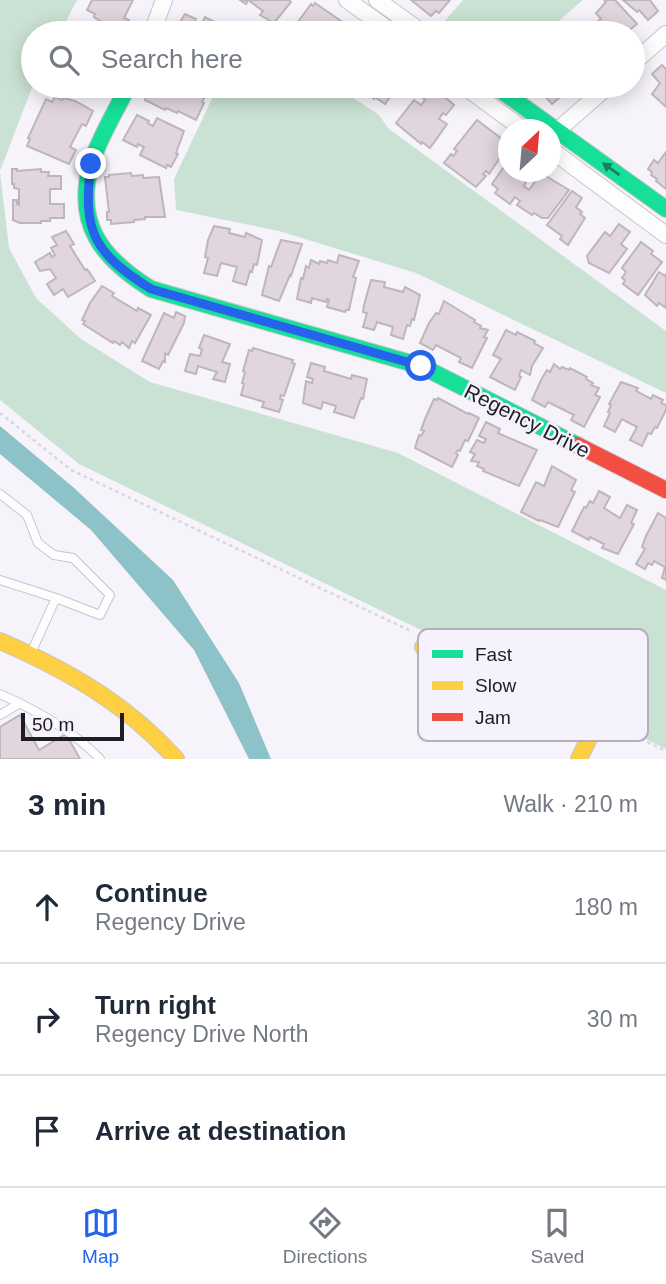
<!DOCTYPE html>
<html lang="en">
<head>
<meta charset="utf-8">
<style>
	body { margin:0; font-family:Arial,sans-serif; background:#f6f6f7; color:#1f2937 }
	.compass { position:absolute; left:498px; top:119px; width:63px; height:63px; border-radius:50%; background:#fff; box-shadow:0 4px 18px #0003; rotate:26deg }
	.scale { position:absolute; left:21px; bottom:18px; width:103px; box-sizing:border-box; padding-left:7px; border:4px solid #201c26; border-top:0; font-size:19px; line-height:24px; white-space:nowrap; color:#201c26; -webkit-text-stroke:5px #f5f1fd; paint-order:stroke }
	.stop { position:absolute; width:21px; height:21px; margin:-16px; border:5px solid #2563eb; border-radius:50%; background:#fff }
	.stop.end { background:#2563eb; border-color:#fff; box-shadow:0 2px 7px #0008 }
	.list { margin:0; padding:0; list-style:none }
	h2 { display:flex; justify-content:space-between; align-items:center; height:91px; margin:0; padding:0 28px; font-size:30px }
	h2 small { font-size:23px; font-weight:400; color:#747a83 }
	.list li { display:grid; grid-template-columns:46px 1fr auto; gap:21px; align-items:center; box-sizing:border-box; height:112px; padding:0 28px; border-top:2px solid #e0e1e3 }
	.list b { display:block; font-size:26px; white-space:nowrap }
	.list p { margin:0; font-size:23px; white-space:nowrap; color:#747a83 }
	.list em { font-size:23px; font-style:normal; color:#747a83 }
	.icon { flex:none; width:38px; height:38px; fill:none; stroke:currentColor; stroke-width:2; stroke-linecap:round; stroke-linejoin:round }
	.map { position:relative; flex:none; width:666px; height:759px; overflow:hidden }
	.search { position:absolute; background:#fff; box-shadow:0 4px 18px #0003; left:21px; right:21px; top:21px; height:77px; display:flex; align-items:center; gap:18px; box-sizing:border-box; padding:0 24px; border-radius:38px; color:#747a83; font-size:26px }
	.sheet { height:427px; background:#fff }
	nav { display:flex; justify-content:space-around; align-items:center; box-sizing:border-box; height:98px; border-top:2px solid #e0e1e3; background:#fff; font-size:19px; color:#747a83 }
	nav a { display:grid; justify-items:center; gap:4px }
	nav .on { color:#2563eb }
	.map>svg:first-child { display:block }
	.green { fill:#cae2d4 }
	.water { fill:#8cc2c8 }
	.building { fill:#e2d6de; stroke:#bdb6bc; stroke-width:2 }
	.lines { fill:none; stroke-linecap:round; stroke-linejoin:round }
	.lane-casing { stroke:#c7c4cc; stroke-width:10 }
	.street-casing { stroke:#c7c4cc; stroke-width:18 }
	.fast-casing { stroke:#c7c4cc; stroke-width:18 }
	.slow-casing { stroke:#c7c4cc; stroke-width:18 }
	.jam-casing { stroke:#c7c4cc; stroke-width:18 }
	.path { stroke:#d8d7da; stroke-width:2.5; stroke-dasharray:3.5 3.5; stroke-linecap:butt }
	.lane { stroke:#fefdfe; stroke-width:8 }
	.street { stroke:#fefdfe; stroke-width:16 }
	.fast { stroke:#16e098; stroke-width:16 }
	.slow { stroke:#ffcf43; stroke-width:16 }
	.jam { stroke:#f24e42; stroke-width:16 }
	.oneway { fill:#1b7e5f }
	.route { stroke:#2563eb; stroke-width:9 }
	.labels { text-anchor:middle; stroke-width:5; stroke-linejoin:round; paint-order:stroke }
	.street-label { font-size:21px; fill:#201c26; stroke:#f5f1fd }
	.key { fill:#f5f1fd; stroke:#b5b1bc; stroke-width:2 }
	.key-label { font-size:19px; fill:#201c26 }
</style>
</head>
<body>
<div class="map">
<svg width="666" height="759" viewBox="0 0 666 759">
	<rect width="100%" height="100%" fill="#f6f4fa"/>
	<!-- green -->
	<g class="green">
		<path d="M0,0H77L60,33H33V85L0,171Z"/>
		<path d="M463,0H583L545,33L435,32Z"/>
		<path d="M218,86H336L379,115L389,129L666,331V393L416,273L279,231L176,210L174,179Z"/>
		<path d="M0,172L9,248L36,298L81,339L150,382L398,453L666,590V749L79,464L0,400Z"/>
	</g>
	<!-- water -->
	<path class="water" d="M0,426L73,487L173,580L239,683L271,759H249L194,650L91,530L0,454Z"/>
	<!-- building -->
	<g class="building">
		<path d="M92,0H133L124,18L129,20L123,31L111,25L110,27L94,17L95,14L87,10Z"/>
		<path d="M240,0H289L291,2L274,23L260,15L263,11L248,0L246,4Z"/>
		<path d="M411,0H450L439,13L436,11L431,16Z"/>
		<path d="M604,0H615L637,24L626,33H613L609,28L605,32L597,22L601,19L596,13L606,2Z"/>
		<path d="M623,0H650L658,11L648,20L639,10L637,12Z"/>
		<path d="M315,3L341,21L347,28L343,33H293L295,32L292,30L311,4L313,6Z"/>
		<path d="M185,14L196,19L195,22L201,25L205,17L231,30L230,33H173Z"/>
		<path d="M588,23L596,33L569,32L577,25L581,29Z"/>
		<path d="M662,65L666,69V107L652,94L660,83L652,74Z"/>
		<path d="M150,86H211L202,102L204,103L196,120L178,111L177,113L166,108L165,110L145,100L146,97L143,95Z"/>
		<path d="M360,86H398L385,104L375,97L374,99Z"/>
		<path d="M528,86H573L552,104L544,95L547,92L542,87L535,94Z"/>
		<path d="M433,87L454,105L446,115L443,113L439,119L447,124L430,148L422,142L421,144L396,123L414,100L421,105L425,100L423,98Z"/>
		<path d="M55,97L62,100L64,98L75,101L93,111L86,126L82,124L70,147L76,150L69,164L27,146L30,139L28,138L46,99L52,102Z"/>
		<path d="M137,115L149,121L148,123L153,126L157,118L184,131L176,153L178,154L171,167L167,165L166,168L140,155L144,147L138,144L137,147L123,140Z"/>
		<path d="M477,120L502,139L505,135L508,137V146L489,174L486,171L483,174L486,176L476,187L444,163L451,154L453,156L457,151L454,149Z"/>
		<path d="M666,152V189L656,181L657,179L651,175L652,172L648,169L654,160L658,163Z"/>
		<path d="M508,161V172H527L525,173L529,176L524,186L529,190L541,173L569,190L548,218H542L534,213L532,215L517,205L520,201L515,197L510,204L495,193L498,189L492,184Z"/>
		<path d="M12,169H17V171L41,169V172H49L48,176H61V189H50V204H64V218H50V221H41V223H20L13,220V200H17V204L19,205V189L14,188V184H12Z"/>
		<path d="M131,173L132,176L143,175V178L159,177L165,217H145V219L134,220V222L111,224V220H107V212H109L105,177H109V175Z"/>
		<path d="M572,191L582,198L576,207L582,212L580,214L585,218L568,245L560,239L562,236L547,225Z"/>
		<path d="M619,224L630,232L621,244L627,249L609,273L589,263L587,256L605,232L610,236Z"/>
		<path d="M214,226L230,229L229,233L245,237L246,233L262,240L257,265L254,264L252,272L250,271L246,285L233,281L237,267L221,263L217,276L204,273L208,258L205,257L208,240Z"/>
		<path d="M66,231L74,244L70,246L85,270L87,269L95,281L68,297L63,289L54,295L47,284L56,278L50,269L40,271L35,262L50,253L52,257L55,255L51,248L57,245L52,237Z"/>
		<path d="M281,240L302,244L291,276L290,275L279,301L262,295L269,266L271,267Z"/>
		<path d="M641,242L653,251L651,254L662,262L638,295L623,284L625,280L622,278L626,272L622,268Z"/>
		<path d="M339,255L359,261L353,277L356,278L349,310H346L345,312L327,307L329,300L327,299L326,302L312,298L311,303L297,299L301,278L303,279L306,266L309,268L311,260L319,264L320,261L327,263L328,260L337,263Z"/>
		<path d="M659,272L665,276L666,274V308L659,303L657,306L645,295Z"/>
		<path d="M371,280L385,282L384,287L403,292L405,287L420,295L414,320L412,319L410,326L407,325L403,339L391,335L393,327L377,322L374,330L363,327L367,313L363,312L364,305Z"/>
		<path d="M102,286L114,293L112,296L137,311L138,308L151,315L135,343L132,341L129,348L122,342L120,345L114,341L113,343L83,324L85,321L82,320L90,303Z"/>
		<path d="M444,301L475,320L474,322L481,326L480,328L488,330L484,337L487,338L472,368L459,362L461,358L436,345L433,350L420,343L429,323L436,313L439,314Z"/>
		<path d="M176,312L185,316L184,323L168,355L165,353V362L163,361L159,369L142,361L164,313L174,318Z"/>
		<path d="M506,330L516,335L517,332L535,341L534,343L543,348L532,366L530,375L521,370L519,376L521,377L515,390L490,377L501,359L493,355Z"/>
		<path d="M204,335L230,344L222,362L230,364L225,382L213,379L217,372L198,366L196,374L185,371L190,354L200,356L202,349L199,348Z"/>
		<path d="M253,348L293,360L292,363L295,364L284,396L281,395L280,399L283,400L279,412L262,407L264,402L241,395L244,384L242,383L245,372L243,371L249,350L252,351Z"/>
		<path d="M311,363L325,367L324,371L351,379L352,375L367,379L363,399L361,398L354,418L334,412L336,406L323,402L321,409L303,403L306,381L312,383L313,379L307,377Z"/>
		<path d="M554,364L560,369L562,367L569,370L570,368L587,377L586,379L593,383L591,385L599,388L595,395L600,397L584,427L571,420L574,415L548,402L545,407L532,400L541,380L547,370L550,372Z"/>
		<path d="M621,382L638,388L636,391L651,399L653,395L663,400L661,403L666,405V410L657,428L655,427L651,434L648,433L642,446L630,440L637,427L622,419L615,432L604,426L610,413L608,412L611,405L609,404Z"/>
		<path d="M438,398L468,414L469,413L479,418L468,441L465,440L460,451L458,450L456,453L458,455L452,467L415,448L419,435L421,436L424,431L421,430L425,419L434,399L437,400Z"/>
		<path d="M486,422L500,429L498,433L537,450L519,486L483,471L484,469L477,466L479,462L471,461L475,454L470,452L477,440L484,443L486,439L479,436Z"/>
		<path d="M552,466L576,480L571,490L575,492L558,527L540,520L539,521L521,512L536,482L544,486Z"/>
		<path d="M599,491L610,497L604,508L620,518L627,505L637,510L631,523L634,524L618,554L602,548L604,544L590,537L589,540L572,531L584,507L586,508L590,501L593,503Z"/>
		<path d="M658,513L666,518V580L662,578L665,567L654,561L652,565L648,563L645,569L636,564L645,549L642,547L646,536Z"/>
		<path d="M20,715L39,750L66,734L80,759H0V727Z"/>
	</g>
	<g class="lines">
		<!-- lane casing -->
		<g class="lane-casing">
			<g id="lane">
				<path d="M0,494L27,515L38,543L54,555L73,558L110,595L100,615L56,598"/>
				<path d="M0,580L56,598L31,653"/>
				<path d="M0,694C36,710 73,730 100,759"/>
				<path d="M0,715L20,703"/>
			</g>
		</g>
		<!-- street casing -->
		<g class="street-casing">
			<g id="street">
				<path d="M347,0L393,33"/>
				<path d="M377,0L423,33"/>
				<path d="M152,33L164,0"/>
				<path d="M633,63L666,34"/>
				<path d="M464,86L524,130"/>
				<path d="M550,137L608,86"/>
				<path d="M550,149L666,235"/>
			</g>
		</g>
		<!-- fast casing -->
		<g class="fast-casing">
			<g id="fast">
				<path d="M128,86C117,109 98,140 91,164C74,225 103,259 151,289L421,366L577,445"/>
				<path d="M495,86L666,209"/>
			</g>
		</g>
		<!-- slow casing -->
		<g class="slow-casing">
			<g id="slow">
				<path d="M0,641C67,670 127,704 176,759"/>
				<path d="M423,647L584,727L590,736L579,759"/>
			</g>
		</g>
		<!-- jam casing -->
		<g class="jam-casing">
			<path id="jam" d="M577,445L666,490"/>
		</g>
		<!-- path -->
		<g class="path">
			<path d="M0,413L71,470L413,632"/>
			<path d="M603,721L666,751"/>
		</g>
		<!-- lane -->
		<use href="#lane" class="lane"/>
		<!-- street -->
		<use href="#street" class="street"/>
		<!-- fast -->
		<use href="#fast" class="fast"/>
		<!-- slow -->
		<use href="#slow" class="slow"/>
		<!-- jam -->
		<use href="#jam" class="jam"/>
	</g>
	<!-- one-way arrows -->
	<defs><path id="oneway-solid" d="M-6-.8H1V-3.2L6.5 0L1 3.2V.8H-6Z" transform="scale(1.75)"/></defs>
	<use class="oneway" href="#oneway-solid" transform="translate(611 169) rotate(-144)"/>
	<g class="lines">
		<!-- route -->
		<path class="route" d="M91,164C82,232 94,253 151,289L421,366"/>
	</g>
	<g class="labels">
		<!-- street labels -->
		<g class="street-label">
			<text transform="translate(527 421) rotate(27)" y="7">Regency Drive</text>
		</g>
	</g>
	<!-- legend -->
	<rect x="418" y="629" width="230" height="112" rx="10" class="key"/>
	<rect x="432" y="650" width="31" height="8" fill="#16e098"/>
	<rect x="432" y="681" width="31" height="9" fill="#ffcf43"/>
	<rect x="432" y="713" width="31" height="8" fill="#f24e42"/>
	<g class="key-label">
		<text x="475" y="661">Fast</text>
		<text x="475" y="692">Slow</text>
		<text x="475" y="724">Jam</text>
	</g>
</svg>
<svg class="compass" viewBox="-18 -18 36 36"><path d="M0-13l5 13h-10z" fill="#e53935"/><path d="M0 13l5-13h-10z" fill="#747a83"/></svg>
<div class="scale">50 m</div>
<div class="stop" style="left:421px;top:366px"></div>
<div class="stop end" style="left:91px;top:164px"></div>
<div class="search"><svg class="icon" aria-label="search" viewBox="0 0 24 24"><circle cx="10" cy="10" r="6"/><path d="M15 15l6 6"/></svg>Search here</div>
</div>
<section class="sheet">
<h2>3 min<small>Walk · 210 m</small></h2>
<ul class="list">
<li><svg class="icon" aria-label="ahead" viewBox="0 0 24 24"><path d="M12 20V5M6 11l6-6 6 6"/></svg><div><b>Continue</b><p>Regency Drive</p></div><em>180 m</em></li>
<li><svg class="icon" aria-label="right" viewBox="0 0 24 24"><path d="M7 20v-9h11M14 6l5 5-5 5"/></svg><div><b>Turn right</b><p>Regency Drive North</p></div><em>30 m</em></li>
<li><svg class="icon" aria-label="arrive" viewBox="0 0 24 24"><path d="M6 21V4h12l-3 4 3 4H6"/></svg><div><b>Arrive at destination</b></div></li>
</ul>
</section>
<nav>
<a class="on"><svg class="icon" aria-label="map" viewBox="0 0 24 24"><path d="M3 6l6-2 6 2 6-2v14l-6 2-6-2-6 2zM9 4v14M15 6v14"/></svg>Map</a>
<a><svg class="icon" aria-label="directions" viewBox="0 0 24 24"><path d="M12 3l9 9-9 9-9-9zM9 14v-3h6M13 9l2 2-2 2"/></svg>Directions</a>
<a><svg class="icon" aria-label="saved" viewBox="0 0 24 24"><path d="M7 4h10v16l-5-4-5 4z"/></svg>Saved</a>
</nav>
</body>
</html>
